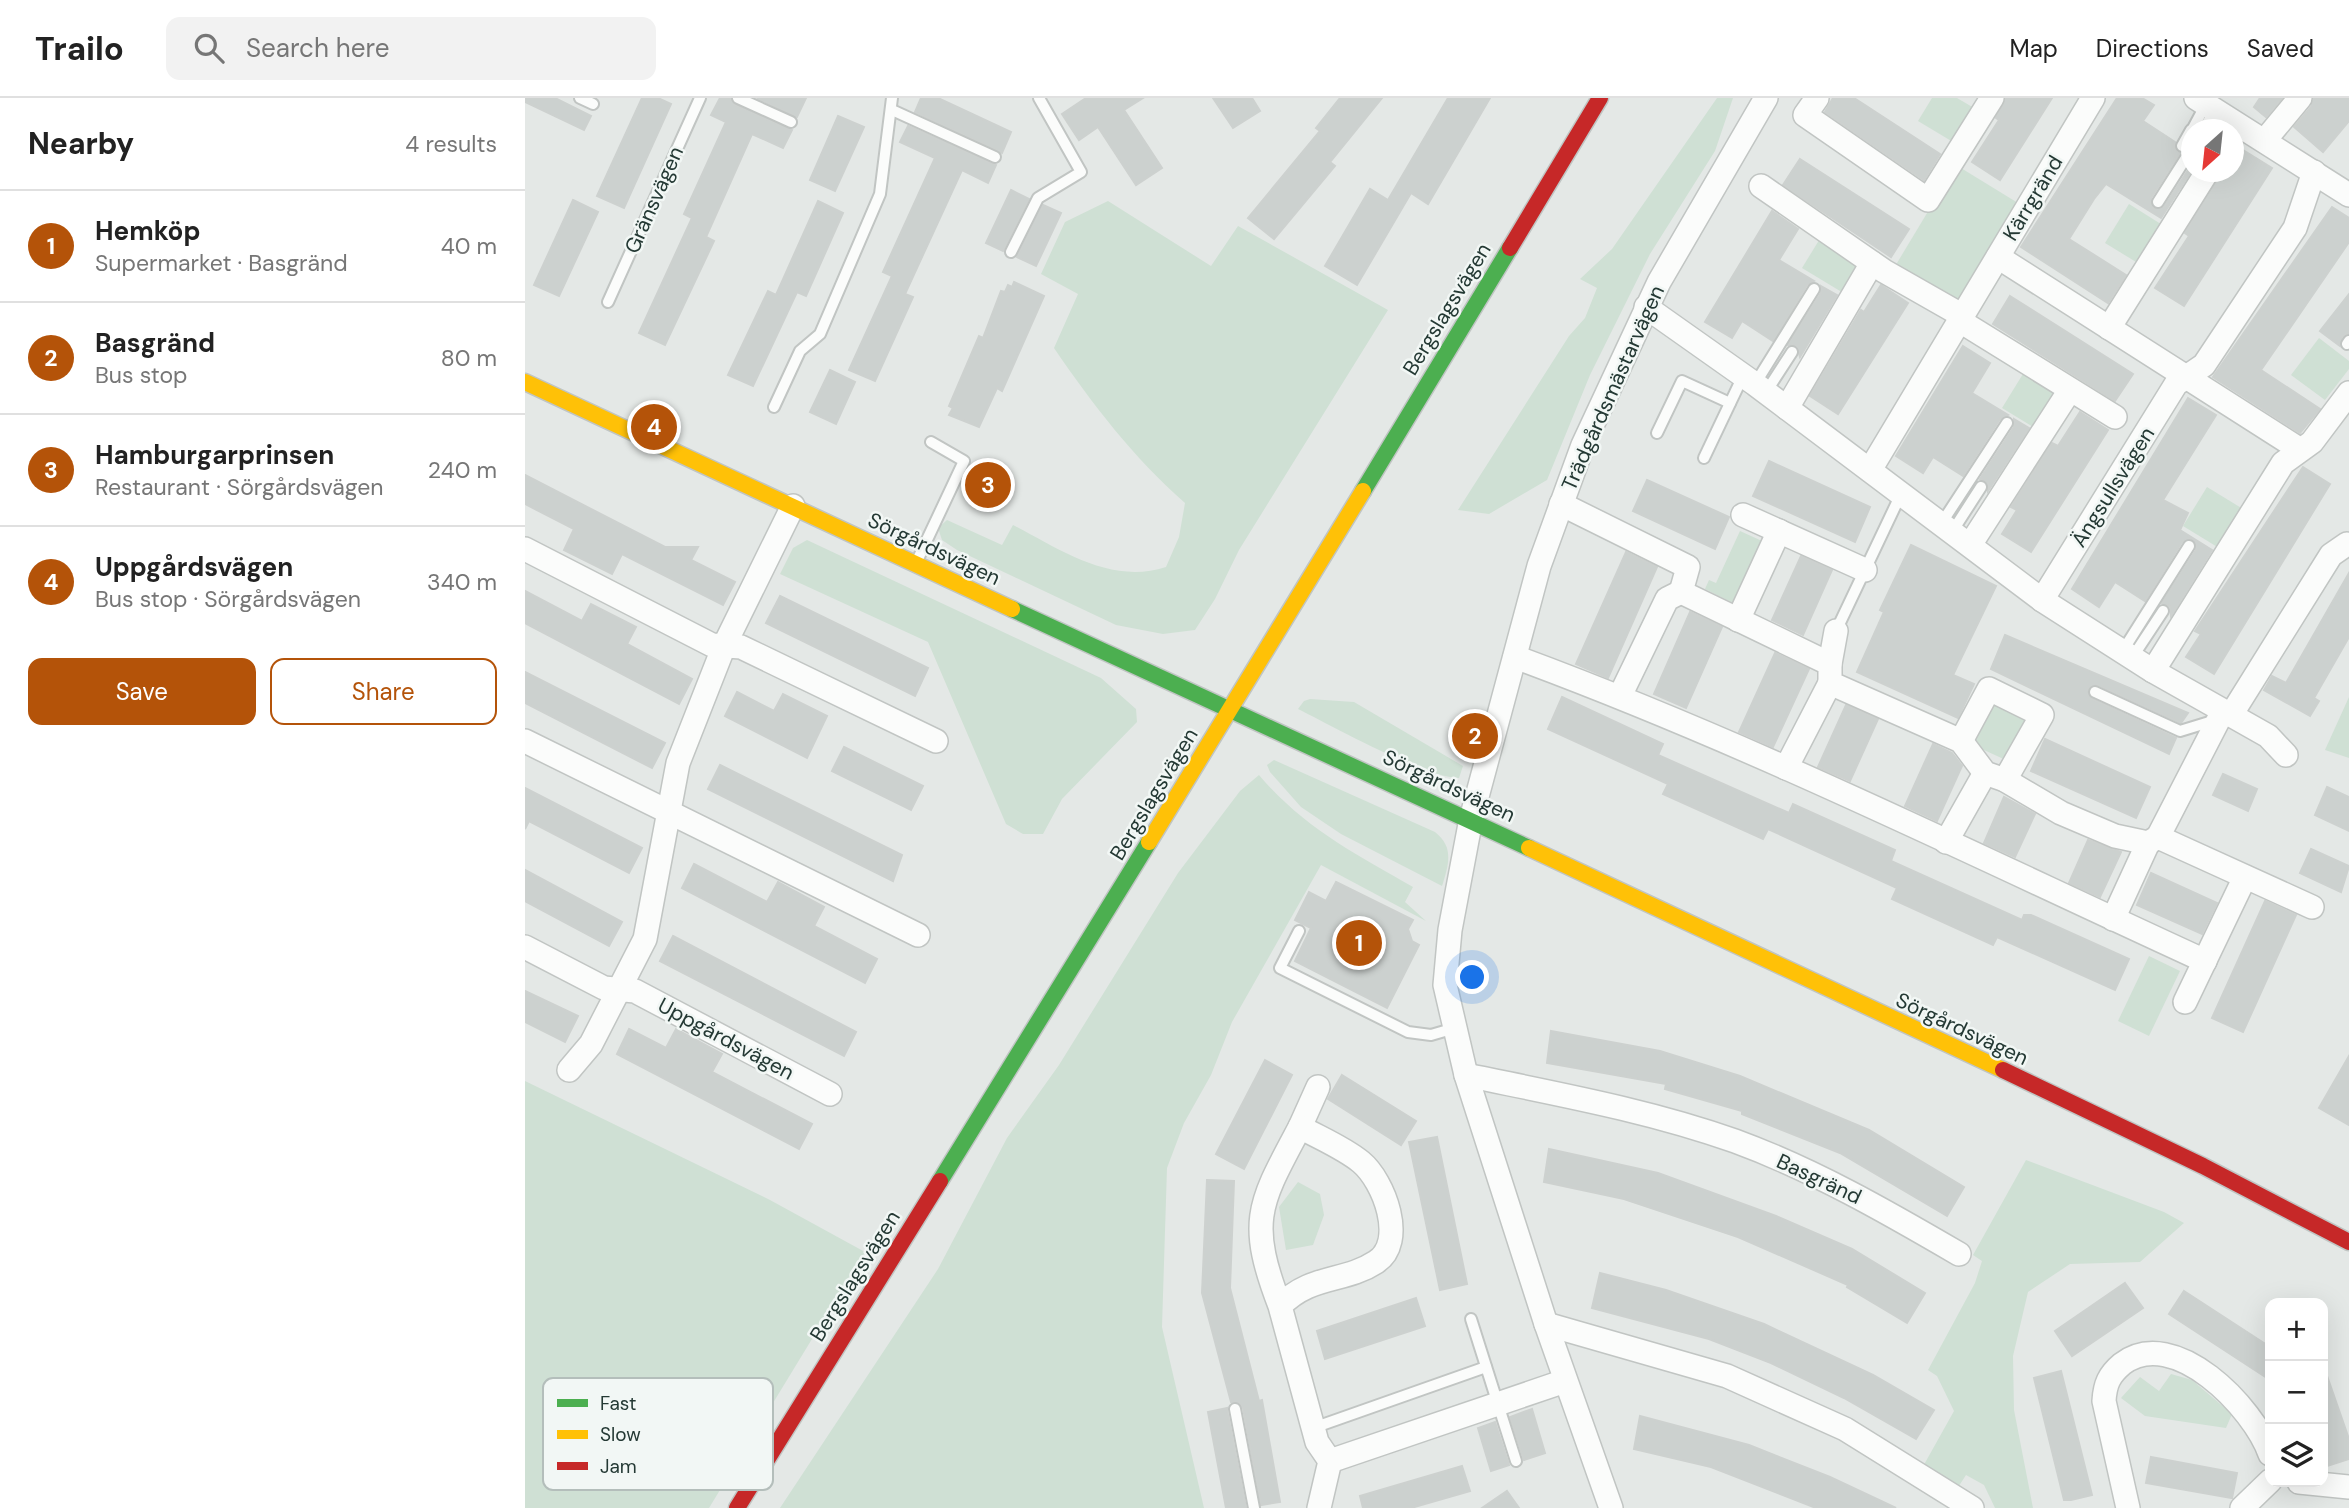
<!DOCTYPE html>
<html lang="en">
<head>
<meta charset="utf-8">
<style>
	body { margin:0; font-family:"DM Sans",sans-serif; background:#f2f2f2; color:#222 }
	.controls { position:absolute; right:21px; bottom:21px; display:grid; overflow:hidden; border-radius:14px; box-shadow:0 7px 28px #0002 }
	.controls button { width:63px; height:63px; display:grid; place-items:center; padding:0; border:0; border-bottom:2px solid #e0e0e0; background:#fff; color:#222; font:35px sans-serif }
	.compass { position:absolute; left:1656px; top:21px; width:63px; height:63px; border-radius:50%; background:#fff; box-shadow:0 7px 28px #0002; rotate:207deg }
	.you { position:absolute; left:948px; top:880px; width:24px; height:24px; margin:-18px; border:5px solid #fff; border-radius:50%; background:#1a73e8; box-shadow:0 0 0 10px #1a73e833 }
	.badge { display:grid; place-items:center; width:46px; height:46px; border-radius:50%; background:#b45309; color:#fff; font-size:23px; font-weight:700 }
	.pin { position:absolute; translate:-50% -50%; border:4px solid #fff; box-shadow:0 2px 7px #0006 }
	.list { margin:0; padding:0; list-style:none }
	h2 { display:flex; justify-content:space-between; align-items:center; height:91px; margin:0; padding:0 28px; font-size:30px }
	h2 small { font-size:23px; font-weight:400; color:#767676 }
	.list li { display:grid; grid-template-columns:46px 1fr auto; gap:21px; align-items:center; box-sizing:border-box; height:112px; padding:0 28px; border-top:2px solid #e0e0e0 }
	.list b { display:block; font-size:26px; white-space:nowrap }
	.list p { margin:0; font-size:23px; white-space:nowrap; color:#767676 }
	.list em { font-size:23px; font-style:normal; color:#767676 }
	.actions { display:flex; gap:14px; padding:21px 28px }
	.actions a { flex:1; padding:16px 0; border:2px solid #b45309; border-radius:14px; text-align:center; font-size:24px; color:#b45309 }
	.actions .main { background:#b45309; color:#fff }
	.icon { flex:none; width:38px; height:38px; fill:none; stroke:currentColor; stroke-width:2; stroke-linecap:round; stroke-linejoin:round }
	.map { position:relative; flex:none; width:1824px; height:1410px; overflow:hidden }
	header { display:flex; align-items:center; gap:42px; box-sizing:border-box; height:98px; padding:0 35px; background:#fff; border-bottom:2px solid #e0e0e0 }
	header strong { font-size:33px }
	nav { display:flex; gap:38px; margin-inline-start:auto; font-size:24px }
	.search { width:490px; height:63px; background:#f2f2f2; display:flex; align-items:center; gap:18px; box-sizing:border-box; padding:0 24px; border-radius:14px; color:#767676; font-size:26px }
	main { display:flex }
	aside { flex:1; background:#fff }
	.map>svg:first-child { display:block }
	.green { fill:#cfe0d4 }
	.building { fill:#ccd1cf; stroke:#cdd1cf; stroke-width:2 }
	.lines { fill:none; stroke-linecap:round; stroke-linejoin:round }
	.lane-casing { stroke:#c1c5c3; stroke-width:14 }
	.street-casing { stroke:#c1c5c3; stroke-width:26 }
	.fast-casing { stroke:#c0c5c3; stroke-width:19 }
	.slow-casing { stroke:#c0c5c3; stroke-width:19 }
	.jam-casing { stroke:#c0c5c3; stroke-width:19 }
	.lane { stroke:#fbfcfb; stroke-width:10 }
	.street { stroke:#fbfcfb; stroke-width:23 }
	.fast { stroke:#4caf50; stroke-width:16 }
	.slow { stroke:#ffc107; stroke-width:16 }
	.jam { stroke:#c62828; stroke-width:16 }
	.labels { text-anchor:middle; stroke-width:5; stroke-linejoin:round; paint-order:stroke }
	.street-label { font-size:21px; fill:#243934; stroke:#f2f7f5 }
	.key { fill:#f2f7f5; stroke:#b4bebb; stroke-width:2 }
	.key-label { font-size:19px; fill:#243934 }
</style>
</head>
<body>
<header>
<strong>Trailo</strong>
<div class="search"><svg class="icon" aria-label="search" viewBox="0 0 24 24"><circle cx="10" cy="10" r="6"/><path d="M15 15l6 6"/></svg>Search here</div>
<nav><a>Map</a><a>Directions</a><a>Saved</a></nav>
</header>
<main>
<aside>
<h2>Nearby<small>4 results</small></h2>
<ul class="list">
<li><span class="badge">1</span><div><b>Hemköp</b><p>Supermarket · Basgränd</p></div><em>40 m</em></li>
<li><span class="badge">2</span><div><b>Basgränd</b><p>Bus stop</p></div><em>80 m</em></li>
<li><span class="badge">3</span><div><b>Hamburgarprinsen</b><p>Restaurant · Sörgårdsvägen</p></div><em>240 m</em></li>
<li><span class="badge">4</span><div><b>Uppgårdsvägen</b><p>Bus stop · Sörgårdsvägen</p></div><em>340 m</em></li>
</ul>
<div class="actions"><a class="main">Save</a><a>Share</a></div>
</aside>
<div class="map">
<svg width="1824" height="1410" viewBox="0 0 1824 1410">
	<rect width="100%" height="100%" fill="#e4e8e6"/>
	<!-- green -->
	<g class="green">
		<path d="M1192,0H1208L1190,53L1125,156L1065,277L1022,382L964,416L933,412L1044,238L1060,220L1072,190L1055,181L1087,151Z"/>
		<path d="M1407,0H1432L1449,10L1428,44L1393,23Z"/>
		<path d="M1431,67L1493,105L1430,207L1369,170Z"/>
		<path d="M583,103L686,168L713,128L863,212L714,452L690,501L670,532L638,536L591,527L432,452L417,442L413,430L422,422L477,447L488,427C536,452 586,487 641,469L654,439L660,405C608,359 568,307 529,250L553,196L516,176L540,124Z"/>
		<path d="M1604,106L1639,128L1616,167L1580,145Z"/>
		<path d="M1296,139L1339,165L1320,196L1277,170Z"/>
		<path d="M1794,240L1824,263V271L1800,302L1766,277Z"/>
		<path d="M1501,271L1537,293L1513,332L1477,310Z"/>
		<path d="M1682,389L1718,411L1694,450L1658,428Z"/>
		<path d="M1215,433L1237,443L1208,505L1180,491L1184,482L1191,485Z"/>
		<path d="M282,442L576,580L611,611L612,624L537,701L518,736H498L481,726L403,544L255,476L268,450Z"/>
		<path d="M1824,599V660L1800,652Z"/>
		<path d="M785,601L829,604L938,668L934,680C901,680 807,628 773,611L779,603Z"/>
		<path d="M1467,606L1502,622L1483,663L1448,647Z"/>
		<path d="M749,662L910,734C929,749 924,766 917,788L816,736L776,709L745,674L742,667Z"/>
		<path d="M734,677C779,730 829,755 888,789L880,804L901,823L796,767L707,924L686,977L659,1025L642,1070L637,1229L679,1410H255L413,1171L482,1040L534,967L653,775L715,693Z"/>
		<path d="M1624,858L1655,873L1624,938L1593,923Z"/>
		<path d="M0,983L245,1102L340,1154L184,1410H0Z"/>
		<path d="M1501,1062L1639,1114L1659,1125L1615,1164L1545,1166L1503,1194L1488,1258L1489,1312L1508,1410H1470L1459,1387L1441,1377L1430,1394L1396,1372L1429,1313L1412,1278L1403,1272L1450,1185L1457,1163L1448,1157Z"/>
		<path d="M773,1084L795,1096L799,1117L788,1147L761,1152L754,1109Z"/>
		<path d="M1646,1276L1667,1282L1707,1316L1701,1330L1620,1318L1596,1300L1615,1279L1634,1293Z"/>
	</g>
	<!-- building -->
	<g class="building">
		<path d="M0,0H30L66,18L59,32L0,4Z"/>
		<path d="M117,0H133L146,6L99,110L72,98Z"/>
		<path d="M195,0H205L210,7L267,32L258,50L227,36L181,139L189,143L140,247L114,235L167,120L159,116L201,24L186,17Z"/>
		<path d="M232,0H281L272,19Z"/>
		<path d="M396,0H413L486,34L477,55L390,14Z"/>
		<path d="M561,0H618L599,12L637,70L611,87L573,29L554,42L537,16Z"/>
		<path d="M688,0H727L735,13L708,30Z"/>
		<path d="M815,0H857L805,64L810,68L749,141L723,120L795,33L791,30Z"/>
		<path d="M923,0H965L903,106L886,95L832,187L800,168L845,91L863,102Z"/>
		<path d="M1308,0H1329L1415,56L1399,82L1300,14Z"/>
		<path d="M1481,0H1527L1475,82L1447,64L1474,22L1471,20Z"/>
		<path d="M1592,0H1617L1629,7L1618,23L1650,44V51L1655,55L1626,100L1628,110L1639,109L1667,66V72L1636,120L1581,86L1569,101L1544,141L1601,177L1583,205L1496,149Z"/>
		<path d="M1735,0H1757L1741,19L1729,9Z"/>
		<path d="M1789,0H1824V23L1798,54L1769,29L1786,9Z"/>
		<path d="M313,18L339,29L310,93L285,82Z"/>
		<path d="M383,28L471,67L463,85L437,72L380,196L388,199L350,283L324,272L367,178L358,174L410,60L375,44Z"/>
		<path d="M1718,52L1747,70L1659,208L1630,190L1664,138L1660,135L1696,74H1709V67Z"/>
		<path d="M1275,61L1384,131L1366,159L1258,87Z"/>
		<path d="M486,92L504,101L478,153L461,145Z"/>
		<path d="M48,102L73,114L34,198L9,187Z"/>
		<path d="M293,103L318,115L281,198L272,194L228,288L203,277L243,193L251,197Z"/>
		<path d="M518,107L536,115L511,168L492,159Z"/>
		<path d="M1807,109L1824,120V144L1736,272L1795,311L1775,335L1688,279Z"/>
		<path d="M1247,113L1273,131L1254,162L1289,183L1282,187L1248,243L1217,223L1207,240L1180,224Z"/>
		<path d="M489,184L519,198L477,293L472,290L454,329L424,317L428,310L424,308L454,238L458,240L476,193L480,194L483,187L487,189Z"/>
		<path d="M1356,187L1383,205L1313,316L1285,298L1336,212L1339,214Z"/>
		<path d="M1296,188L1312,197L1275,259L1272,248L1263,247L1296,195Z"/>
		<path d="M1824,196V235L1817,239L1815,248L1795,233Z"/>
		<path d="M1485,198L1608,276L1590,303L1468,226Z"/>
		<path d="M1438,248L1465,265L1447,295L1483,317L1475,321L1438,378L1408,359L1398,375L1371,358Z"/>
		<path d="M305,272L330,284L311,326L285,314Z"/>
		<path d="M1663,300L1691,317L1638,402L1663,415L1655,432L1687,452L1646,518L1645,509L1637,505L1671,452V444L1665,440L1657,444L1620,503L1590,484L1574,509L1547,491Z"/>
		<path d="M1555,314L1583,332L1506,454L1477,436L1492,412L1486,409L1527,345L1533,348Z"/>
		<path d="M1489,321L1504,330L1463,393V385L1455,381L1489,329Z"/>
		<path d="M1244,363L1345,409L1330,444L1228,398Z"/>
		<path d="M448,367L489,388L479,407L438,386Z"/>
		<path d="M1778,369L1805,386L1689,576L1661,559L1676,536L1670,533Z"/>
		<path d="M0,377L140,449H173L166,462L210,484L198,507L97,456L87,476L39,452L49,431L0,406Z"/>
		<path d="M1122,382L1204,419L1190,451L1108,413Z"/>
		<path d="M1386,447L1471,488L1428,577L1449,586L1433,620L1332,574L1359,514L1355,512Z"/>
		<path d="M1101,454L1132,469L1083,580L1051,566Z"/>
		<path d="M1276,458L1307,472L1278,537L1247,522Z"/>
		<path d="M1824,475V539L1789,600L1794,603L1785,618L1739,592L1747,578L1761,585Z"/>
		<path d="M0,493L57,523L66,506L111,529L102,546L167,581L154,606L0,525Z"/>
		<path d="M255,498L403,570L390,598L241,525Z"/>
		<path d="M1165,514L1197,529L1161,610L1129,596Z"/>
		<path d="M1480,537L1663,615L1656,625L1573,587L1563,591L1567,601L1651,640L1644,656L1466,571Z"/>
		<path d="M1250,555L1284,571L1248,649L1214,634Z"/>
		<path d="M0,574L140,645L127,670L0,605Z"/>
		<path d="M212,594L249,613L258,596L302,618L282,660L200,618Z"/>
		<path d="M1037,599L1138,646L1133,657L1264,715L1268,706L1370,752L1366,763L1497,822L1499,817H1506L1604,861L1590,892L1472,839L1468,847L1367,801L1372,790L1243,731L1238,741L1138,696L1143,686L1023,631Z"/>
		<path d="M1321,607L1353,621L1325,683L1293,669Z"/>
		<path d="M1520,641L1625,689L1611,720L1506,673Z"/>
		<path d="M1408,646L1427,655L1437,668L1412,723L1380,708Z"/>
		<path d="M319,649L398,688L386,712L307,673Z"/>
		<path d="M195,667L377,757L368,783L183,691Z"/>
		<path d="M1698,676L1732,691L1723,713L1688,697Z"/>
		<path d="M1802,689L1824,699V733L1790,717Z"/>
		<path d="M0,690L117,750L104,775L4,723L0,731Z"/>
		<path d="M1479,699L1510,716L1490,759L1459,745Z"/>
		<path d="M1563,742L1596,754L1575,799L1544,785Z"/>
		<path d="M1786,751L1824,768L1816,794L1775,775Z"/>
		<path d="M169,766L242,804L253,784L299,809L289,828L352,861L340,885L157,790Z"/>
		<path d="M0,772L97,824L84,848L0,803Z"/>
		<path d="M1626,775L1692,805L1677,836L1612,807Z"/>
		<path d="M811,784L888,822L883,831L887,843L894,847L862,910L770,863L786,830L770,822L784,794L801,803Z"/>
		<path d="M1740,803L1771,817L1718,934L1687,920Z"/>
		<path d="M148,838L331,934L319,958L135,863Z"/>
		<path d="M0,893L53,918L40,944L0,924Z"/>
		<path d="M104,931L141,950L151,931L197,956L187,974L287,1026L274,1051L92,956Z"/>
		<path d="M1026,933L1135,953L1215,978L1344,1032L1439,1089L1422,1118L1315,1055L1217,1016V1013L1140,991L1141,986L1022,965Z"/>
		<path d="M1824,958V1027L1794,1010Z"/>
		<path d="M740,962L767,977L719,1071L691,1056Z"/>
		<path d="M817,977L891,1023L876,1047L803,1001Z"/>
		<path d="M912,1039L942,1186L915,1192L884,1044Z"/>
		<path d="M1024,1051L1133,1075L1251,1118L1327,1151L1400,1195L1382,1225L1322,1189L1323,1187L1213,1139L1099,1101L1019,1084Z"/>
		<path d="M682,1082L709,1083L705,1190L734,1303L737,1302L755,1404L736,1407L718,1310L713,1304H706L677,1195Z"/>
		<path d="M1075,1175L1141,1192L1239,1226L1348,1277L1409,1312L1391,1341L1319,1300L1246,1265L1184,1241L1067,1210Z"/>
		<path d="M1600,1185L1618,1210L1547,1258L1530,1233Z"/>
		<path d="M1659,1193L1745,1249V1282L1644,1216Z"/>
		<path d="M891,1200L900,1228L800,1261L792,1233Z"/>
		<path d="M1800,1272L1824,1341V1361L1802,1368L1798,1357V1273Z"/>
		<path d="M1536,1273L1567,1397L1546,1402H1539L1509,1280Z"/>
		<path d="M702,1310V1312L721,1410H701L683,1314Z"/>
		<path d="M1007,1311L1020,1355L999,1362L985,1319Z"/>
		<path d="M1115,1318L1224,1347L1305,1379L1371,1410H1291L1186,1369L1109,1351Z"/>
		<path d="M970,1324L984,1367L966,1373L953,1330Z"/>
		<path d="M1626,1359L1712,1375L1707,1400L1621,1385Z"/>
		<path d="M937,1368L945,1393L886,1410H838L835,1398Z"/>
		<path d="M982,1393L994,1410H957Z"/>
	</g>
	<g class="lines">
		<!-- lane casing -->
		<g class="lane-casing">
			<g id="lane">
				<path d="M55,0L68,6"/>
				<path d="M213,0L266,24"/>
				<path d="M367,12L470,59"/>
				<path d="M1667,32L1681,6"/>
				<path d="M1678,32L1690,12"/>
				<path d="M1657,48L1666,32"/>
				<path d="M1633,104L1666,52"/>
				<path d="M486,154L513,100L556,74L514,0"/>
				<path d="M83,204L175,0"/>
				<path d="M1822,246L1824,243"/>
				<path d="M1230,286L1289,191"/>
				<path d="M1241,294L1267,254"/>
				<path d="M249,309L275,253L295,236L355,96L367,0"/>
				<path d="M1132,335L1157,283L1205,305"/>
				<path d="M1179,360L1218,278"/>
				<path d="M1416,426L1482,325"/>
				<path d="M1427,434L1456,389"/>
				<path d="M392,463L439,363L406,344"/>
				<path d="M1311,533L1376,396"/>
				<path d="M1597,554L1664,448"/>
				<path d="M1607,560L1638,513"/>
				<path d="M1570,594L1655,633L1691,622"/>
				<path d="M774,833L755,870L883,934L906,937L930,930"/>
				<path d="M946,1221L991,1363"/>
				<path d="M710,1311L729,1410"/>
				<path d="M788,1330L961,1269"/>
			</g>
		</g>
		<!-- street casing -->
		<g class="street-casing">
			<g id="street">
				<path d="M1292,0L1280,17L1403,102L1467,0"/>
				<path d="M1671,0L1824,97"/>
				<path d="M1740,42L1775,0"/>
				<path d="M1236,88L1359,173L1438,218"/>
				<path d="M1473,159L1774,351"/>
				<path d="M1121,209L1230,286L1517,502L1628,573L1743,638L1761,657"/>
				<path d="M1435,223L1590,319"/>
				<path d="M1584,230L1682,74"/>
				<path d="M1262,310L1347,165"/>
				<path d="M1345,372L1568,0"/>
				<path d="M1036,406L1163,469L1156,494L1305,566V585L1436,643L1460,675L1480,682L1536,715L1590,738L1623,745L1633,739L1787,809"/>
				<path d="M1218,417L1340,472"/>
				<path d="M1445,447L1545,292"/>
				<path d="M0,451L187,547L216,549L411,643"/>
				<path d="M1517,502L1651,286L1679,267L1770,130L1789,74"/>
				<path d="M1213,522L1254,433"/>
				<path d="M990,559C1226,646 1451,758 1680,863"/>
				<path d="M1305,566L1311,533"/>
				<path d="M1628,573L1758,365L1787,344L1824,295"/>
				<path d="M1095,598L1142,501L1156,494"/>
				<path d="M1706,617L1806,457L1822,446"/>
				<path d="M0,643L393,837"/>
				<path d="M1436,643L1464,591L1517,617L1480,682"/>
				<path d="M1261,670L1305,585"/>
				<path d="M1633,739L1698,613"/>
				<path d="M1421,744L1460,675"/>
				<path d="M1588,821L1623,745"/>
				<path d="M0,849L79,890L110,893L305,996"/>
				<path d="M1660,904L1720,779"/>
				<path d="M44,972L66,946L120,841L153,665L199,548L268,408"/>
				<path d="M941,977C1032,996 1122,1012 1210,1043C1289,1072 1362,1114 1434,1156"/>
				<path d="M775,1029L793,989"/>
				<path d="M755,1208C722,1122 734,1106 775,1029C795,1040 819,1050 836,1064C859,1083 882,1144 851,1164C819,1185 786,1176 755,1208L792,1344L805,1363L794,1410"/>
				<path d="M1021,1226L1202,1278L1320,1331L1447,1410"/>
				<path d="M805,1363L1040,1283"/>
				<path d="M1774,1384L1824,1389"/>
				<path d="M1086,1410L1021,1226L941,977L920,887L925,832L946,721L1014,468L1058,347L1134,184L1241,0"/>
				<path d="M1603,1410L1579,1303C1580,1286 1584,1277 1597,1266C1649,1226 1729,1310 1745,1356"/>
				<path d="M1717,1410L1745,1383"/>
			</g>
		</g>
		<!-- fast casing -->
		<g class="fast-casing">
			<g id="fast">
				<path d="M838,393L985,150"/>
				<path d="M487,511L1004,750"/>
				<path d="M415,1083L624,744"/>
			</g>
		</g>
		<!-- slow casing -->
		<g class="slow-casing">
			<g id="slow">
				<path d="M0,284L487,511"/>
				<path d="M624,744L838,393"/>
				<path d="M1004,750L1478,972"/>
			</g>
		</g>
		<!-- jam casing -->
		<g class="jam-casing">
			<g id="jam">
				<path d="M985,150L1075,0"/>
				<path d="M1478,972L1678,1068L1824,1144"/>
				<path d="M212,1410L415,1083"/>
			</g>
		</g>
		<!-- lane -->
		<use href="#lane" class="lane"/>
		<!-- street -->
		<use href="#street" class="street"/>
		<!-- fast -->
		<use href="#fast" class="fast"/>
		<!-- slow -->
		<use href="#slow" class="slow"/>
		<!-- jam -->
		<use href="#jam" class="jam"/>
	</g>
	<g class="labels">
		<!-- street labels -->
		<g class="street-label">
			<text transform="translate(1508 100) rotate(-59)" y="7">Kärrgränd</text>
			<text transform="translate(129 102) rotate(-66)" y="7">Gränsvägen</text>
			<text transform="translate(922 211) rotate(-59)" y="7">Bergslagsvägen</text>
			<text transform="translate(1088 290) rotate(-66)" y="7">Trädgårdsmästarvägen</text>
			<text transform="translate(1588 389) rotate(-58)" y="7">Ängsullsvägen</text>
			<text transform="translate(409 451) rotate(25)" y="7">Sörgårdsvägen</text>
			<text transform="translate(924 688) rotate(25)" y="7">Sörgårdsvägen</text>
			<text transform="translate(629 696) rotate(-59)" y="7">Bergslagsvägen</text>
			<text transform="translate(1437 931) rotate(25)" y="7">Sörgårdsvägen</text>
			<text transform="translate(201 941) rotate(28)" y="7">Uppgårdsvägen</text>
			<text transform="translate(1294 1081) rotate(25)" y="7">Basgränd</text>
			<text transform="translate(330 1178) rotate(-58)" y="7">Bergslagsvägen</text>
		</g>
	</g>
	<!-- legend -->
	<rect x="18" y="1280" width="230" height="112" rx="10" class="key"/>
	<rect x="32" y="1301" width="31" height="8" fill="#4caf50"/>
	<rect x="32" y="1332" width="31" height="9" fill="#ffc107"/>
	<rect x="32" y="1364" width="31" height="8" fill="#c62828"/>
	<g class="key-label">
		<text x="75" y="1312">Fast</text>
		<text x="75" y="1343">Slow</text>
		<text x="75" y="1375">Jam</text>
	</g>
</svg>
<div class="controls">
<button>+</button>
<button>−</button>
<button><svg class="icon" aria-label="layers" viewBox="0 0 24 24"><path d="M12 4l9 5-9 5-9-5zM3 14l9 5 9-5"/></svg></button>
</div>
<svg class="compass" viewBox="-18 -18 36 36"><path d="M0-13l5 13h-10z" fill="#e53935"/><path d="M0 13l5-13h-10z" fill="#767676"/></svg>
<div class="you"></div>
<div class="pin badge" style="left:834px;top:845px">1</div>
<div class="pin badge" style="left:950px;top:638px">2</div>
<div class="pin badge" style="left:463px;top:387px">3</div>
<div class="pin badge" style="left:129px;top:329px">4</div>
</div>
</main>
</body>
</html>
